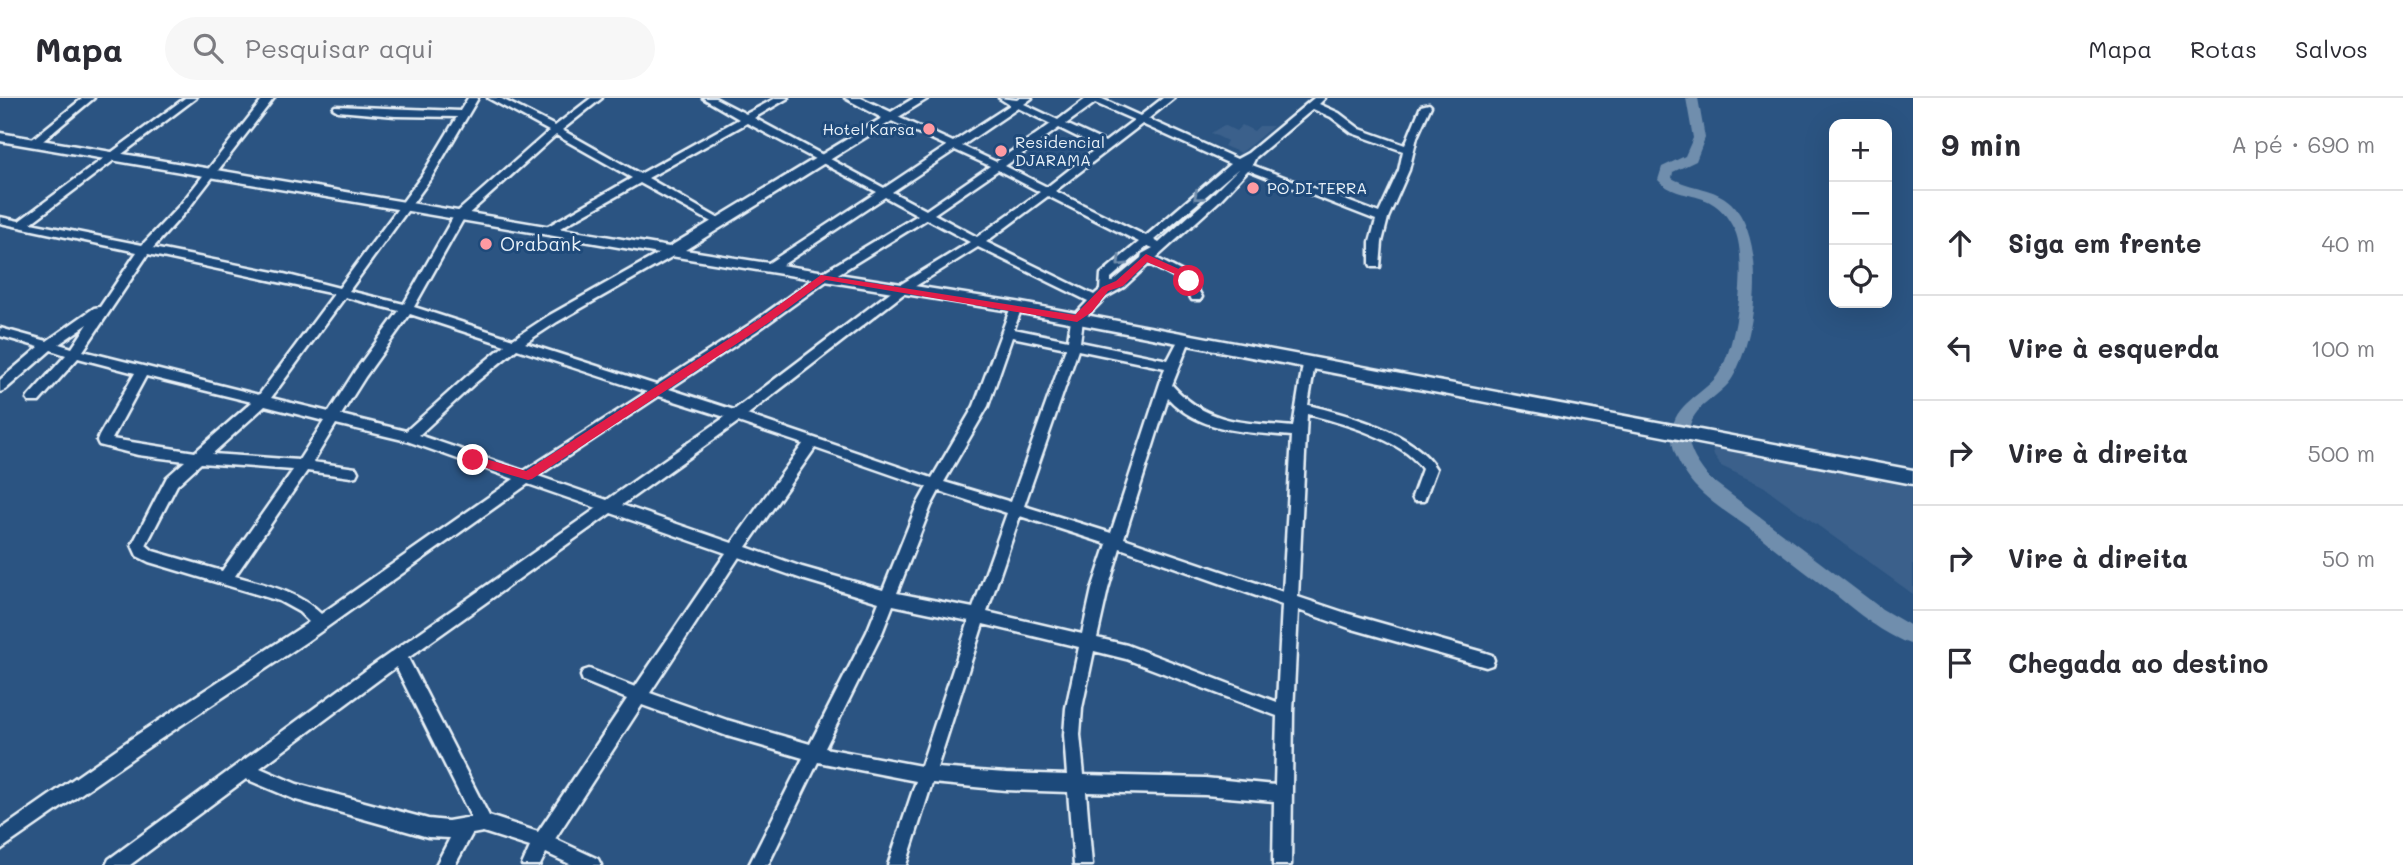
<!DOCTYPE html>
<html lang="pt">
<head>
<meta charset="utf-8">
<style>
	body { margin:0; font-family:Mali,sans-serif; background:#f7f7f7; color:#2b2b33 }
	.controls { position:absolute; right:21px; top:21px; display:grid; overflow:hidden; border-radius:14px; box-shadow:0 7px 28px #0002 }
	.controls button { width:63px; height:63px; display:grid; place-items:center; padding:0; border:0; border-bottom:2px solid #e1e1e2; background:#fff; color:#2b2b33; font:35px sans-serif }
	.stop { position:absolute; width:21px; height:21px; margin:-16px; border:5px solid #e11d48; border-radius:50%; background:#fff }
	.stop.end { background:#e11d48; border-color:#fff; box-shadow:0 2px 7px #0008 }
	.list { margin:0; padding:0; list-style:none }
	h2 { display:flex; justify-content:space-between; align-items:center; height:91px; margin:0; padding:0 28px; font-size:30px }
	h2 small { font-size:23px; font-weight:400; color:#7c7c81 }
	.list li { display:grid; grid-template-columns:46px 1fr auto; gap:21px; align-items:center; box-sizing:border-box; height:105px; padding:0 28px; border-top:2px solid #e1e1e2 }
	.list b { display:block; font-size:26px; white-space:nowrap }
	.list em { font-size:23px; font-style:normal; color:#7c7c81 }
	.icon { flex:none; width:38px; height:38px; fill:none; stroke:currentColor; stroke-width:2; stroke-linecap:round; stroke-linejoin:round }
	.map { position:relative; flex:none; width:1913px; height:767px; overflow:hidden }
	header { display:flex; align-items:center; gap:42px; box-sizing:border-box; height:98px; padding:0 35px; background:#fff; border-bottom:2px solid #e1e1e2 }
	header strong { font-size:33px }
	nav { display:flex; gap:38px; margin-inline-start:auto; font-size:24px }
	.search { width:490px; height:63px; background:#f7f7f7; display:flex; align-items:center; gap:18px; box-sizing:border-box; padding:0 24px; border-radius:38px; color:#7c7c81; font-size:26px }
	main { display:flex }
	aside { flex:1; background:#fff }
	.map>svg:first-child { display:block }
	.built { fill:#3a608b }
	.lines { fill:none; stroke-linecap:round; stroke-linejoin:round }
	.river { fill:#708ead; fill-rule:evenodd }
	.minor-casing { stroke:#e8f1f8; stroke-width:5 }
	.major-casing { stroke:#e8f1f8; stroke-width:5 }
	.minor { fill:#1f4a7a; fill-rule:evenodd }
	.major { fill:#1f4a7a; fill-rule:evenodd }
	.oneway { stroke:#6f8dac }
	.route { fill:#e11d48 }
	.poi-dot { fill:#ff9aa2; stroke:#1f4a7a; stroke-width:2.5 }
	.labels { text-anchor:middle; stroke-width:6; stroke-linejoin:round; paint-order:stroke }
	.far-poi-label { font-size:16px; fill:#e8f1f8; stroke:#1f4a7a; text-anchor:start }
	.poi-label { font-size:19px; fill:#e8f1f8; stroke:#1f4a7a; text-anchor:start }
</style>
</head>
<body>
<header>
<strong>Mapa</strong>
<div class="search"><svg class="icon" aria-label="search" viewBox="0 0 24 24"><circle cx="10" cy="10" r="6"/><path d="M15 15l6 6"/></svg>Pesquisar aqui</div>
<nav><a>Mapa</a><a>Rotas</a><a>Salvos</a></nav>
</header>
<main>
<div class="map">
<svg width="1913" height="767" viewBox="0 0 1913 767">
	<rect width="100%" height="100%" fill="#2b5482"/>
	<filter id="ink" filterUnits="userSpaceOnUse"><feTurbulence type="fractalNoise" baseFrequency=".0143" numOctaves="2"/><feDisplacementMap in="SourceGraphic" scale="14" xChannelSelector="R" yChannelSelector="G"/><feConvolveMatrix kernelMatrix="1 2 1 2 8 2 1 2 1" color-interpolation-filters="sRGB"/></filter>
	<g filter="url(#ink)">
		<!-- built -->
		<g class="built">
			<path d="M1224,27L1236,33L1242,27L1254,33L1259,28H1273L1241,55L1224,48L1227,43L1211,35Z"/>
			<path d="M1712,350L1913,389V496L1763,388L1721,368L1714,358Z"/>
		</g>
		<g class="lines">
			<!-- river -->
			<path class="river" d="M1686,0H1698L1705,40L1696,63L1673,74L1672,80C1691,91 1714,89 1731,105C1768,141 1757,238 1733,279C1722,298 1696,306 1690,327C1684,348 1697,365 1709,380L1882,511L1913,529V547C1883,537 1857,514 1833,495C1806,475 1779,454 1753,433C1734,419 1710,405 1694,387C1683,373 1670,353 1672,334C1674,306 1702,297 1717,278C1737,251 1748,163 1735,133C1713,86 1683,107 1658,82L1662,69L1685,58L1693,40Z"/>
			<!-- minor casing -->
			<g class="minor-casing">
				<g id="minor">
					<path d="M83,0H94L38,47H30V43Z"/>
					<path d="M185,0H196L31,125L142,147L180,107L264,0H274L188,111L153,150L284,176L339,190L421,79L457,19L395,18L338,13L333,10L335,8L460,13L468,0H478L431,80L349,193L404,206L455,116L549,33L488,0H500L555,28L591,0H602L562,32L640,76L739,21L703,0H715L746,16L776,0H788L754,20L884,90L947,48L887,21V17L891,16L953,44L1010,7L999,0L1017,2L1020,0H1032L1024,6L1058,22L1087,0H1100L1140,18L1163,0H1174L1148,21L1237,61L1248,55L1314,0H1325L1319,6L1339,15L1360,31L1405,47L1421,8L1429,6L1431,8L1417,39L1409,72L1388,120L1382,144L1380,169H1372L1370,166V144L1376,122L1248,72L1218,104L1156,160L1190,178L1202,199L1200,202H1192L1181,183L1149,166L1124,189L1106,199L1083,222L1080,244L1168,262L1180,239H1188L1190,242L1172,287C1208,327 1243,324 1293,329L1303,266L1309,262L1313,263L1315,266L1308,307C1348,317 1415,334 1436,371L1424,403H1414L1412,399L1422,371C1404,342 1340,324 1307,316L1298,499L1349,516L1486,555L1492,557L1494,562L1492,567L1486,569L1349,530L1298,512L1293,614L1291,767H1273L1274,703L1205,697L1086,694L1092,767H1074L1068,694L1006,692L932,685L906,767H888L916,683L818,664L768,767H749L803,660L727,638L642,607L555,741L598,761L601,767H572L546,755L540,767H522L530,749L483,734L472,736L455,767H436L450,740L428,739L296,702L246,681L130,767H106L109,761L369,570L597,410L528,386L306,544L147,650L0,752V732L135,638L309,524L299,514L279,503L149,464L137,458L132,447L167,379L185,363L138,357L99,347L97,343L99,338L135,275L78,260L39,304H29L27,301L29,298L66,257L51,252L5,292L0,294V282L39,249L0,238V230L47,243L94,210L100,209L137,154L0,125V119L19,123ZM1095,5L1134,22L1105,44L1066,26ZM1018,10L1051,26L996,64L962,48ZM1313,11L1331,19L1352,35L1403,53L1399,72L1379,115L1252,67L1256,59ZM747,25L877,94L767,166V172H775L885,99L918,117L820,176L749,227L656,287L525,245L557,224L675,157V151H667L548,218L513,241L414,209L464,120L556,37L632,80L543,131V135H551L640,85L717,127L721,126V122L648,80ZM1142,26L1230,66L1146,138L1055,93ZM1059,30L1098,49L1047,89L1005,68ZM955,52L990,68L926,112L892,94ZM1239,70L1210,99L1159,145L1154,142ZM998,72L1040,94L977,139L934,116ZM1048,98L1139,144L1101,176L1100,192L1094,197L986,144ZM927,121L970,144L898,188L734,312L669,291L757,233L828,182ZM1148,148L1153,150L1142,156L1141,160L1111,185V180ZM978,149L1088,203L1071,221L1068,242L1014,231L1022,209L1020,206H1012L974,308L932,380L747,317L906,194ZM148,156L334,196L259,297L83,253ZM345,199L399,213L355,273L329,314L271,300ZM410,216L505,247L466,279L406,333L341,317L365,279ZM88,226L72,250L59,246ZM1012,239L1066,250L1011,404L944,384L988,308ZM517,251L647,294L524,373L419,337L475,285ZM1078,252L1165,270L1111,435L1024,408ZM146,278L252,304L195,354L112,341ZM659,298L725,319L607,402L538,378ZM1168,300C1200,335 1248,334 1292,338L1283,494L1124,440ZM265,308L324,323L299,362L212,356ZM738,324L803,346L732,445L622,407ZM336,326L407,343L514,381L321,516C297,493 266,487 235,478L307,373L351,379L356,378L358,374L356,370L313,364ZM815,350L927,389L917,407L883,492L802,469L746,449ZM201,365L293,372L222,473L153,453L146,447L177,387ZM939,393L1007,415L973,510L897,495L931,408ZM611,415L726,455L635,589L589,571L583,573L581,578L583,583L627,601L538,734L489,718L408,560ZM1020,418L1107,446L1092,491L1082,536L987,514ZM1120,450L1282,507L1277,604L1127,547L1097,540L1108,491ZM739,459L802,481L879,504L867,534L810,646L727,622L650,595ZM893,507L969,523L921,668L825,650L882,535ZM983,526L1079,549L1066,610L1064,637L1067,677L1006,675L937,670ZM1094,553L1126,561L1277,618L1275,687L1205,680L1084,677L1080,637L1082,610ZM396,569L471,719L448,723L428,721L297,686L260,670Z"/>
				</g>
			</g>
			<!-- major casing -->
			<g class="major-casing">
				<path id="major" d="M845,0H861L891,14L914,0H929L685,152L1016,204L1913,372V386L1016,214L671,158L0,43V35L669,149L882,20Z"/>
			</g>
			<!-- minor -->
			<use href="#minor" class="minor"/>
			<!-- major -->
			<use href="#major" class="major"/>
		</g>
		<!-- one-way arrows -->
		<defs><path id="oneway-chevron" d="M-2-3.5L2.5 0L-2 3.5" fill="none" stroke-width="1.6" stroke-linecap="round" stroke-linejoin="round" transform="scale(1.75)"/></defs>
		<g class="oneway">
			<use href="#oneway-chevron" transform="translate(1198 98) rotate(139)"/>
			<use href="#oneway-chevron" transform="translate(1121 164) rotate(136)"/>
		</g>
	</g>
	<!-- route -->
	<path class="route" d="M1146,156L1181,172L1193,183L1185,185L1175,176L1147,164L1123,188L1108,193L1092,214L1077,224L826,182L768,225L532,381L528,382L473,366L468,362L473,357L526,373L761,220L821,177L1075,217L1102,189L1116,183Z"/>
	<!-- markers -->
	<g class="poi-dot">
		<circle cx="929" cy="31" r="7"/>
		<circle cx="1001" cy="53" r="7"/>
		<circle cx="1253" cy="90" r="7"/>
		<circle cx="486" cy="146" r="7"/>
	</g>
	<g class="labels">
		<!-- far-poi labels -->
		<g class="far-poi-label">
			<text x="915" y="37" text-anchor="end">Hotel Karsa</text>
			<text x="1015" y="50">Residencial<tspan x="1015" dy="18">DJARAMA</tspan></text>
			<text x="1267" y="96">PO DI TERRA</text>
		</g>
		<!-- poi labels -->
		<g class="poi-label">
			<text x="500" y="153">Orabank</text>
		</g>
	</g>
</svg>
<div class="controls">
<button>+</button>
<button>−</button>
<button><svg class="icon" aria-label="locate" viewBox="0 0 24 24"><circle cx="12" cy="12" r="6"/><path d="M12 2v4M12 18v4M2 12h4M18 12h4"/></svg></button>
</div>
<div class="stop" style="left:1189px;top:183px"></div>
<div class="stop end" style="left:473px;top:362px"></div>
</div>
<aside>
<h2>9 min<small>A pé · 690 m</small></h2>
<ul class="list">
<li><svg class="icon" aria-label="ahead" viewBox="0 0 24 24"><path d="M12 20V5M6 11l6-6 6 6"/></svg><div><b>Siga em frente</b></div><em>40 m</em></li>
<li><svg class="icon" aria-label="left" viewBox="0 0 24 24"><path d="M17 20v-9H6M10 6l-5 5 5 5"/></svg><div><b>Vire à esquerda</b></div><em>100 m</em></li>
<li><svg class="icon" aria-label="right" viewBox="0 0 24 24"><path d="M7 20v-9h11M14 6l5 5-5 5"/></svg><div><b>Vire à direita</b></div><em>500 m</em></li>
<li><svg class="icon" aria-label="right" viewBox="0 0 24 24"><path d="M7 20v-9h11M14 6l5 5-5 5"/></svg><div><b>Vire à direita</b></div><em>50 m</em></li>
<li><svg class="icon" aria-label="arrive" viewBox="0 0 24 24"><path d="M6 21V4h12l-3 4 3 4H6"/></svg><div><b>Chegada ao destino</b></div></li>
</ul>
</aside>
</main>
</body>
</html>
